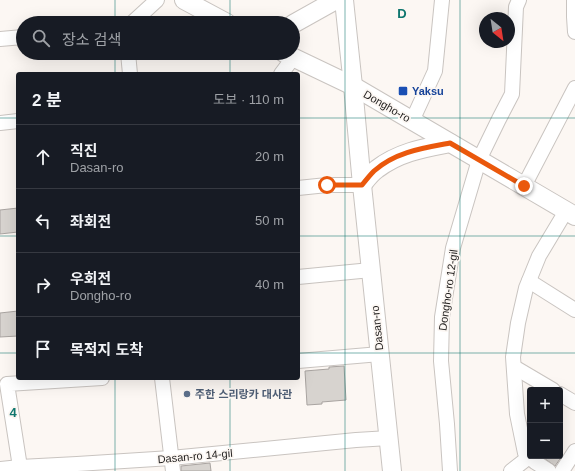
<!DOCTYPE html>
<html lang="ko">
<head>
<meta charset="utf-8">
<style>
	body { margin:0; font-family:Arial,"Noto Sans KR",sans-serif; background:#20242c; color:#f1f3f6 }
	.controls { position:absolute; right:12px; bottom:12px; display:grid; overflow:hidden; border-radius:4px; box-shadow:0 4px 16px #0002 }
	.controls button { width:36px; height:36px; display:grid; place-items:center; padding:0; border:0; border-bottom:1px solid #363941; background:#171b24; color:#f1f3f6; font:20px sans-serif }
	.compass { position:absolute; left:479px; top:12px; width:36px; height:36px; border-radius:50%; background:#171b24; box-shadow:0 4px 16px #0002; rotate:150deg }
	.stop { position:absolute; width:12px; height:12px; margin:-9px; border:3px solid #ea580c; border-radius:50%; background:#fff }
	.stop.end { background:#ea580c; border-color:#fff; box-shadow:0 1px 4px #0008 }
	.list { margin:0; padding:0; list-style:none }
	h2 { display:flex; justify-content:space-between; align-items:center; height:52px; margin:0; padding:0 16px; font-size:17px }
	h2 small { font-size:13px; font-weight:400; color:#9ea1a6 }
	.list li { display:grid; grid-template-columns:26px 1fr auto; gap:12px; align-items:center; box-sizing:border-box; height:64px; padding:0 16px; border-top:1px solid #363941 }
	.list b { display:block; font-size:15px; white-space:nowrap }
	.list p { margin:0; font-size:13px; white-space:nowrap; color:#9ea1a6 }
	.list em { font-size:13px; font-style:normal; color:#9ea1a6 }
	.icon { flex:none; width:22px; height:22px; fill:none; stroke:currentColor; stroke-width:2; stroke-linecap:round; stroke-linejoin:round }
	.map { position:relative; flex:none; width:575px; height:471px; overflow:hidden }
	.search { position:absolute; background:#171b24; box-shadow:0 4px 16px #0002; left:16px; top:16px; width:284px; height:44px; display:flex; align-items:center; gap:10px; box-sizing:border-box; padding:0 14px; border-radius:22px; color:#9ea1a6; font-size:15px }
	.panel { position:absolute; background:#171b24; box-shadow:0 4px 16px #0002; left:16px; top:72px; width:284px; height:308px; border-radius:4px }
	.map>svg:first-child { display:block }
	.building { fill:#d7d3cf; stroke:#a9a4a1 }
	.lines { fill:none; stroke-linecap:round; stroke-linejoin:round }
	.minor-casing { stroke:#c9c4c0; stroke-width:16 }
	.major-casing { stroke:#c9c4c0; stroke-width:20 }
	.minor { stroke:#fff; stroke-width:14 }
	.major { stroke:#fff; stroke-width:18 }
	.route { stroke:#ea580c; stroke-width:5 }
	.grid { fill:none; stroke:#0f766e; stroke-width:1; stroke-opacity:0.55 }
	.transit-dot { fill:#1a4fb4; stroke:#fcf7f3; stroke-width:1.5 }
	.service-dot { fill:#5c6f8a; stroke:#fcf7f3; stroke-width:1.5 }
	.labels { text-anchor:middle; stroke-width:3.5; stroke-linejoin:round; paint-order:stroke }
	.transit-label { font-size:11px; font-weight:bold; fill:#164399; stroke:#fcf7f3; text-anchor:start }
	.street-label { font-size:11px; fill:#1f1d1c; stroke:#fcf7f3 }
	.service-label { font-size:11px; font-weight:bold; fill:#4e5e75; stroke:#fcf7f3; text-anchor:start }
	.grid-label { font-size:13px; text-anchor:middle; font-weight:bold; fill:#0f766e; stroke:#fcf7f3; stroke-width:3.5; stroke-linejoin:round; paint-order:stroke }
</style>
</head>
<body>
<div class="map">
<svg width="575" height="471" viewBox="0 0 575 471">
	<rect width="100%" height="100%" fill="#fcf7f3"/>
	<!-- building -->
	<g class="building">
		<path d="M18,208V232L0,234V210Z"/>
		<path d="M18,311V336L0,337V313Z"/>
		<path d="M344,366L346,400L322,402V404L307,405L305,371L329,369V367Z"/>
		<path d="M541,456H562L555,466Z"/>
		<path d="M210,463L211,471H181V466Z"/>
	</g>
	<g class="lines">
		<!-- minor casing -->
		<g class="minor-casing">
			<g id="minor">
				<path d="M574,0V17L575,32"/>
				<path d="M132,23L157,0"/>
				<path d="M0,39L23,37"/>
				<path d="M128,53L130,74"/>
				<path d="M281,74L293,58"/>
				<path d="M412,121L435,71L442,0"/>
				<path d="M0,123L18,121"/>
				<path d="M524,186L575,88"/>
				<path d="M298,188L327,185H362"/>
				<path d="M298,277L371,270"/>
				<path d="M529,281L575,310"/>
				<path d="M298,361L380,354"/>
				<path d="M514,367L553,390"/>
				<path d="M162,378L173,471"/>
				<path d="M560,394L575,403"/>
				<path d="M20,467L7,384L102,378"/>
				<path d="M0,469L20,467L77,464L171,458L356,440L389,438"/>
				<path d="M450,471L447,424L441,361L442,317L453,248L479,160L499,119L512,94L516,7L519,0"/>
				<path d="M511,471L529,457"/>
				<path d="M549,471L535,462L525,453L517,414L513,357L518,323L526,288L539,256L566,211"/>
				<path d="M562,471L575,451"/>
			</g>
		</g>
		<!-- major casing -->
		<g class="major-casing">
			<g id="major">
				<path d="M184,0L227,23"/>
				<path d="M344,0L353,86L362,185L392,471"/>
				<path d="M293,24L336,0"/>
				<path d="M284,53L353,86L575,216"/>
				<path d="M362,185C366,180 371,173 377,169C399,152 424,148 450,143"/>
			</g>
		</g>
		<!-- minor -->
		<use href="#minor" class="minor"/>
		<!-- major -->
		<use href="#major" class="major"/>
	</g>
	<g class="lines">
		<!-- route -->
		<path class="route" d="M327,185H362C366,180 370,175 374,171C395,152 423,148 450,143L524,186"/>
	</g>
	<!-- grid -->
	<path class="grid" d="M115,0V23M230,0V23M345,0V471M460,0V471M115,53V74M230,53V74M0,118H18M298,118H575M0,236H18M298,236H575M0,353H18M298,353H575M115,378V471M230,378V471"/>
	<!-- markers -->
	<rect class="transit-dot" x="398" y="86" width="10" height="10" rx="2"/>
	<circle class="service-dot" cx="187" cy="394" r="4"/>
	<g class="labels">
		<!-- transit labels -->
		<g class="transit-label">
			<text x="412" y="95">Yaksu</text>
		</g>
		<!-- street labels -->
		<g class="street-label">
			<text transform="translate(387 106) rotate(30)" y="4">Dongho-ro</text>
			<text transform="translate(448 290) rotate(-82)" y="4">Dongho-ro 12-gil</text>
			<text transform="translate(377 328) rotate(-96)" y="4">Dasan-ro</text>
			<text transform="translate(195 456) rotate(-5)" y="4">Dasan-ro 14-gil</text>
		</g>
		<!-- service labels -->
		<g class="service-label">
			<text x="195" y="398">주한 스리랑카 대사관</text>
		</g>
	</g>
	<g class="grid-label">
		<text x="402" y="18">D</text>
		<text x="13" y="417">4</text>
	</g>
</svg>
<div class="controls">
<button>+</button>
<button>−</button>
</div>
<svg class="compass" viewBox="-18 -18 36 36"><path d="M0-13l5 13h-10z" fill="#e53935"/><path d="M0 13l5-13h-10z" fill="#9ea1a6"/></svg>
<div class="stop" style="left:327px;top:185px"></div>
<div class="stop end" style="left:524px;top:186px"></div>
<div class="search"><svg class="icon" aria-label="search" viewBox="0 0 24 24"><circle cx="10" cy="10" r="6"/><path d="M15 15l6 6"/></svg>장소 검색</div>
<section class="panel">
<h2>2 분<small>도보 · 110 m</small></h2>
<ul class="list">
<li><svg class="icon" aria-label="ahead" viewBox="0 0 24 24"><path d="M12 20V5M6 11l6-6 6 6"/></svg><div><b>직진</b><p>Dasan-ro</p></div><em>20 m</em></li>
<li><svg class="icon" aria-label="left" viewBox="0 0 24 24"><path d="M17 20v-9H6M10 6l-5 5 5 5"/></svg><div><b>좌회전</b></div><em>50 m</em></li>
<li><svg class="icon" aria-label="right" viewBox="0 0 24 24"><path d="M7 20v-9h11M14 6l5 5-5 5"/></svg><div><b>우회전</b><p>Dongho-ro</p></div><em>40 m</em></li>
<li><svg class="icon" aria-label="arrive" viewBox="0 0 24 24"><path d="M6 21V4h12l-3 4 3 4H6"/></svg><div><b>목적지 도착</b></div></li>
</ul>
</section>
</div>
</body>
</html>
